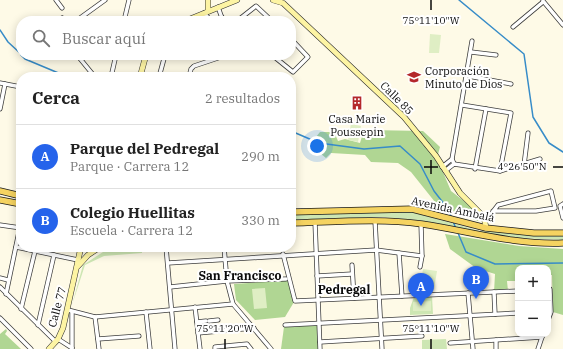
<!DOCTYPE html>
<html lang="es">
<head>
<meta charset="utf-8">
<style>
	body { margin:0; font-family:"IBM Plex Serif",serif; background:#f2f2f2; color:#222 }
	.controls { position:absolute; right:12px; bottom:12px; display:grid; overflow:hidden; border-radius:8px; box-shadow:0 2px 10px #0003 }
	.controls button { width:36px; height:36px; display:grid; place-items:center; padding:0; border:0; border-bottom:1px solid #e0e0e0; background:#fff; color:#222; font:20px sans-serif }
	.you { position:absolute; left:317px; top:146px; width:14px; height:14px; margin:-10px; border:3px solid #fff; border-radius:50%; background:#1a73e8; box-shadow:0 0 0 6px #1a73e833 }
	.badge { display:grid; place-items:center; width:26px; height:26px; border-radius:50%; background:#2563eb; color:#fff; font-size:13px; font-weight:700 }
	.pin { position:absolute; translate:-50% -33px; filter:drop-shadow(0 1px 2px #0008) }
	.pin::after { content:''; position:absolute; top:21px; width:14px; height:12px; background:inherit; clip-path:polygon(0 0,100% 0,50% 100%) }
	.list { margin:0; padding:0; list-style:none }
	h2 { display:flex; justify-content:space-between; align-items:center; height:52px; margin:0; padding:0 16px; font-size:17px }
	h2 small { font-size:13px; font-weight:400; color:#767676 }
	.list li { display:grid; grid-template-columns:26px 1fr auto; gap:12px; align-items:center; box-sizing:border-box; height:64px; padding:0 16px; border-top:1px solid #e0e0e0 }
	.list b { display:block; font-size:15px; white-space:nowrap }
	.list p { margin:0; font-size:13px; white-space:nowrap; color:#767676 }
	.list em { font-size:13px; font-style:normal; color:#767676 }
	.icon { flex:none; width:22px; height:22px; fill:none; stroke:currentColor; stroke-width:2; stroke-linecap:round; stroke-linejoin:round }
	.map { position:relative; flex:none; width:563px; height:349px; overflow:hidden }
	.search { position:absolute; background:#fff; box-shadow:0 2px 10px #0003; left:16px; top:16px; width:280px; height:44px; display:flex; align-items:center; gap:10px; box-sizing:border-box; padding:0 14px; border-radius:16px; color:#767676; font-size:15px }
	.panel { position:absolute; background:#fff; box-shadow:0 2px 10px #0003; left:16px; top:72px; width:280px; height:180px; border-radius:16px }
	.map>svg:first-child { display:block }
	.green { fill:#cde6b3 }
	.forest { fill:#b0d693 }
	.pitch { fill:#dfeec4 }
	.lines { fill:none; stroke-linecap:round; stroke-linejoin:round }
	.stream { stroke:#378cc8; stroke-width:1.5 }
	.street-casing { stroke:#3d3d3d; stroke-width:5 }
	.secondary-casing { stroke:#2c2c2c; stroke-width:6 }
	.primary-casing { stroke:#1b1b1b; stroke-width:7 }
	.street { stroke:#fff; stroke-width:3.5 }
	.secondary { stroke:#fdf4a3; stroke-width:5 }
	.primary { stroke:#f5d361; stroke-width:5.5 }
	.ticks { fill:none; stroke:#0a0a0a; stroke-width:1.5 }
	.labels { text-anchor:middle; stroke-width:4; stroke-linejoin:round; paint-order:stroke }
	.poi-label { font-size:11px; fill:#0a0a0a; stroke:#fff; text-anchor:start }
	.street-label { font-size:11px; fill:#0a0a0a; stroke:#fff }
	.neighbourhood-label { font-size:12px; font-weight:bold; fill:#0a0a0a; stroke:#fff }
	.ticks-label { font-size:10px; text-anchor:middle; fill:#0a0a0a; stroke:#fff; stroke-width:4; stroke-linejoin:round; paint-order:stroke }
</style>
</head>
<body>
<div class="map">
<svg width="563" height="349" viewBox="0 0 563 349">
	<rect width="100%" height="100%" fill="#fefae7"/>
	<!-- green -->
	<g class="green">
		<path d="M373,212H412L480,231L563,235V240L496,237L416,220L383,217L291,220V215Z"/>
		<path d="M122,247H142V253L104,256L85,265L72,305L83,265L103,252Z"/>
		<path d="M432,296L433,314L410,315V308L414,297Z"/>
		<path d="M446,339L447,349H422V340Z"/>
	</g>
	<!-- forest -->
	<g class="forest">
		<path d="M369,130L423,131L440,147L437,158L451,191L481,214L478,221L439,207L411,172L398,163L371,162L365,155L331,153L326,158L315,149L316,137L320,132H334L338,141L345,139L360,143L363,133Z"/>
		<path d="M445,234L519,246L563,249V315L553,312L552,275H548V268H518V281H507L508,291L494,292L495,274L476,268L450,249Z"/>
		<path d="M290,280L294,302L285,317L255,320L236,300L234,284Z"/>
		<path d="M318,324V349H281L284,327Z"/>
		<path d="M6,329L7,331L5,334L21,349H0V334Z"/>
	</g>
	<!-- pitch -->
	<g class="pitch">
		<path d="M430,34L441,35L439,53H429Z"/>
		<path d="M351,124L361,126L358,142L348,140Z"/>
		<path d="M423,269L437,271L434,289L420,288Z"/>
		<path d="M265,288L267,308L254,309L252,289Z"/>
		<path d="M431,301V311H413V302Z"/>
	</g>
	<g class="lines">
		<!-- stream -->
		<g class="stream">
			<path d="M459,0L524,54L533,117L549,143L563,152"/>
			<path d="M0,30L8,42L21,54"/>
			<path d="M21,55L25,59L68,77"/>
			<path d="M291,131L319,143L364,149L400,146L420,164L434,191L448,209L452,218"/>
			<path d="M453,221L456,229"/>
			<path d="M458,233L466,252L495,264L563,263"/>
		</g>
		<!-- street casing -->
		<g class="street-casing">
			<g id="street">
				<path d="M56,0L62,8"/>
				<path d="M543,1L563,25"/>
				<path d="M218,7L223,21"/>
				<path d="M204,13L211,21"/>
				<path d="M62,18L64,21"/>
				<path d="M76,21L105,0"/>
				<path d="M124,21L129,0"/>
				<path d="M215,21L222,17"/>
				<path d="M237,21L256,6L272,21"/>
				<path d="M513,27L543,2"/>
				<path d="M471,52L496,55"/>
				<path d="M77,55L95,77"/>
				<path d="M272,55L293,72L308,57L291,39"/>
				<path d="M468,76L511,84"/>
				<path d="M111,77L116,55"/>
				<path d="M159,77L165,55"/>
				<path d="M189,77L191,69L194,66L227,55"/>
				<path d="M0,83L21,87"/>
				<path d="M462,105L511,113L500,171"/>
				<path d="M0,109L5,84"/>
				<path d="M454,164L452,159L472,41"/>
				<path d="M454,164L500,171L540,159"/>
				<path d="M524,165L528,133"/>
				<path d="M442,167L452,159"/>
				<path d="M475,169L486,109"/>
				<path d="M445,171L454,164"/>
				<path d="M563,204L560,206L563,218"/>
				<path d="M375,221L382,349"/>
				<path d="M315,222L320,349"/>
				<path d="M485,222L498,205L551,191L555,208L536,211H493"/>
				<path d="M0,225L21,228"/>
				<path d="M16,247L78,260"/>
				<path d="M166,247L175,349"/>
				<path d="M224,247L227,281L233,304L271,349"/>
				<path d="M399,253L402,296"/>
				<path d="M283,254L295,301L518,291"/>
				<path d="M168,263L376,250L422,256"/>
				<path d="M352,265L354,298"/>
				<path d="M420,267L422,256L421,224"/>
				<path d="M317,276L352,274"/>
				<path d="M0,278L8,280"/>
				<path d="M0,287L56,342"/>
				<path d="M170,287L227,281L286,279"/>
				<path d="M548,289H550L551,312L548,320"/>
				<path d="M494,292L495,314"/>
				<path d="M468,293L473,349"/>
				<path d="M6,294L21,222"/>
				<path d="M195,307L200,349"/>
				<path d="M21,309L35,251"/>
				<path d="M68,310L95,317L233,304"/>
				<path d="M72,312V348"/>
				<path d="M146,312L150,349"/>
				<path d="M95,317L99,349"/>
				<path d="M0,318L31,349"/>
				<path d="M209,321L218,320"/>
				<path d="M197,322L206,321"/>
				<path d="M38,325L54,255"/>
				<path d="M285,325L518,313"/>
				<path d="M198,333L254,328"/>
				<path d="M58,339L72,348"/>
				<path d="M98,339L139,336"/>
				<path d="M496,340V349"/>
				<path d="M320,342L422,336"/>
				<path d="M450,343L542,337"/>
				<path d="M215,349V347L247,344L251,349"/>
				<path d="M538,349L543,334"/>
			</g>
		</g>
		<!-- secondary casing -->
		<g class="secondary-casing">
			<g id="secondary">
				<path d="M208,0V11"/>
				<path d="M273,0L283,3L404,117L436,156L460,193L484,217L486,228"/>
				<path d="M185,21L237,0"/>
				<path d="M140,77L146,55"/>
				<path d="M78,266L88,255L100,247"/>
				<path d="M49,349L58,339L63,328L81,247"/>
			</g>
		</g>
		<!-- primary casing -->
		<g class="primary-casing">
			<g id="primary">
				<path d="M0,191L21,196"/>
				<path d="M0,200L21,204"/>
				<path d="M291,212L412,209L486,228L534,233H563"/>
				<path d="M291,223C334,222 379,218 422,224C469,231 514,245 563,243"/>
			</g>
		</g>
		<!-- street -->
		<use href="#street" class="street"/>
		<!-- secondary -->
		<use href="#secondary" class="secondary"/>
		<!-- primary -->
		<use href="#primary" class="primary"/>
	</g>
	<!-- ticks -->
	<path class="ticks" d="M431,0V10M431,160V174M424,167H438M553,167H563M225,339V349M431,339V349"/>
	<!-- icons -->
	<defs>
		<g id="university-bare" transform="scale(1.08)"><path d="M0-5L7-2L0 1L-7-2ZM-4 1L0 2.5L4 1V4Q0 6-4 4Z" fill="#b4272b" stroke="#fff" stroke-width="2.5" paint-order="stroke"/></g>
		<g id="building-bare" transform="scale(1.08)"><path d="M-4-6H4V6H1V3H-1V6H-4ZM-2.5-4.3h1.7v1.8h-1.7ZM.8-4.3h1.7v1.8H.8ZM-2.5-1h1.7V.8h-1.7ZM.8-1h1.7V.8H.8Z" fill="#b4272b" stroke="#fff" stroke-width="2.5" paint-order="stroke"/></g>
	</defs>
	<g fill-rule="evenodd">
		<use href="#university-bare" x="414" y="77"/>
		<use href="#building-bare" x="357" y="103"/>
	</g>
	<g class="labels">
		<!-- poi labels -->
		<g class="poi-label">
			<text x="425" y="75">Corporación<tspan x="425" dy="13">Minuto de Dios</tspan></text>
			<text x="357" y="123" text-anchor="middle">Casa Marie<tspan x="357" dy="13">Poussepin</tspan></text>
		</g>
		<!-- street labels -->
		<g class="street-label">
			<text transform="translate(397 98) rotate(45)" y="4">Calle 85</text>
			<text transform="translate(453 209) rotate(12)" y="4">Avenida Ambalá</text>
			<text transform="translate(57 307) rotate(-75)" y="4">Calle 77</text>
		</g>
		<!-- neighbourhood labels -->
		<g class="neighbourhood-label">
			<text x="240" y="280">San Francisco</text>
			<text x="344" y="294">Pedregal</text>
		</g>
	</g>
	<g class="ticks-label">
		<text x="431" y="24">75°11'10"W</text>
		<text x="522" y="170">4°26'50"N</text>
		<text x="225" y="332">75°11'20"W</text>
		<text x="431" y="332">75°11'10"W</text>
	</g>
</svg>
<div class="controls">
<button>+</button>
<button>−</button>
</div>
<div class="you"></div>
<div class="pin badge" style="left:421px;top:306px">A</div>
<div class="pin badge" style="left:476px;top:299px">B</div>
<div class="search"><svg class="icon" aria-label="search" viewBox="0 0 24 24"><circle cx="10" cy="10" r="6"/><path d="M15 15l6 6"/></svg>Buscar aquí</div>
<section class="panel">
<h2>Cerca<small>2 resultados</small></h2>
<ul class="list">
<li><span class="badge">A</span><div><b>Parque del Pedregal</b><p>Parque · Carrera 12</p></div><em>290 m</em></li>
<li><span class="badge">B</span><div><b>Colegio Huellitas</b><p>Escuela · Carrera 12</p></div><em>330 m</em></li>
</ul>
</section>
</div>
</body>
</html>
